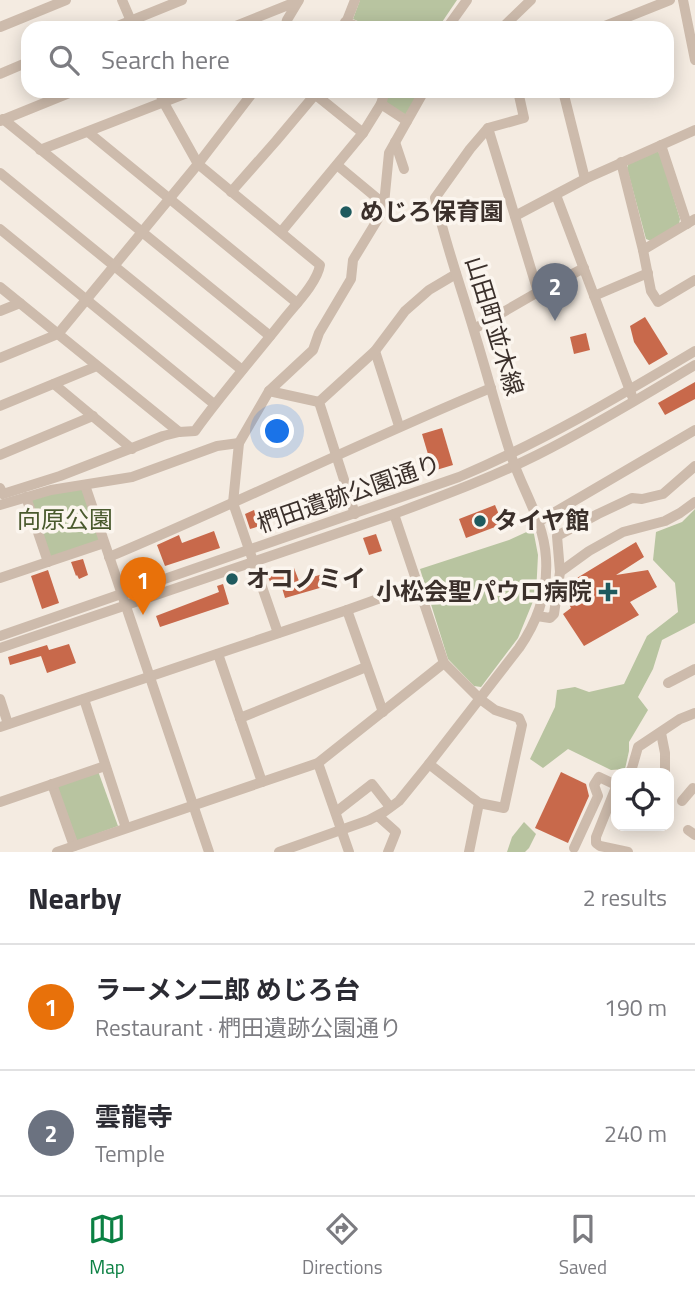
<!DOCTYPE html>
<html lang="en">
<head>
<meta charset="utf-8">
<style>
	body { margin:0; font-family:"Titillium Web","Noto Sans JP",sans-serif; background:#f2f2f3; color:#2b2b33 }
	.controls { position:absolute; right:21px; bottom:21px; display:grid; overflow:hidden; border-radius:14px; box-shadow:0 4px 18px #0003 }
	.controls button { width:63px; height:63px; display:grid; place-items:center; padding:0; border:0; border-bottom:2px solid #e1e1e2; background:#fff; color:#2b2b33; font:35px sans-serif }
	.you { position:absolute; left:278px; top:432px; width:24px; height:24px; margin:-18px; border:5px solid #fff; border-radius:50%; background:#1a73e8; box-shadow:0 0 0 10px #1a73e833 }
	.badge { display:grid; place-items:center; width:46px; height:46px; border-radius:50%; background:#0b8043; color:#fff; font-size:23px; font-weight:700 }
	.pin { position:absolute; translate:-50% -58px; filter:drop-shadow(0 2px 4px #0008) }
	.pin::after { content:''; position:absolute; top:37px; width:24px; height:21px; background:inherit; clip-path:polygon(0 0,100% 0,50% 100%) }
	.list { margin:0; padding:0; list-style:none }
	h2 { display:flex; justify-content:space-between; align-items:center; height:91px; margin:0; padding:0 28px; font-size:30px }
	h2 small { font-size:23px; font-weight:400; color:#7c7c81 }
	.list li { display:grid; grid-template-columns:46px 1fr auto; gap:21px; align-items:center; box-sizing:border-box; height:126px; padding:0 28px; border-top:2px solid #e1e1e2 }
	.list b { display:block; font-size:26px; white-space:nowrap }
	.list p { margin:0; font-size:23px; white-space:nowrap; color:#7c7c81 }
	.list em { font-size:23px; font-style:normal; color:#7c7c81 }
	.icon { flex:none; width:38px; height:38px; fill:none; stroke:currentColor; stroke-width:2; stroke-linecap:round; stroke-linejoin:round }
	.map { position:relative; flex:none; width:695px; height:852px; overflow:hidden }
	.search { position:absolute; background:#fff; box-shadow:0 4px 18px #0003; left:21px; right:21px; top:21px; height:77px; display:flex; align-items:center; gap:18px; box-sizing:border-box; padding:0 24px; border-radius:21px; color:#7c7c81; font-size:26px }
	.sheet { height:343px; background:#fff }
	nav { display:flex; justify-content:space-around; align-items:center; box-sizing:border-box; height:98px; border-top:2px solid #e1e1e2; background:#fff; font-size:19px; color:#7c7c81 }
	nav a { display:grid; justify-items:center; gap:4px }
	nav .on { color:#0b8043 }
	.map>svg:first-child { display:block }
	.green { fill:#b8c4a0 }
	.building { fill:#c8694b }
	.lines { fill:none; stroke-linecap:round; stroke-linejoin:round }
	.minor { stroke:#cdbbac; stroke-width:10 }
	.poi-dot { fill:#1f5a5e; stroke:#fbf5ee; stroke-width:2.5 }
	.labels { text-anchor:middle; stroke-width:7; stroke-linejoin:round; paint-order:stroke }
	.poi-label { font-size:24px; font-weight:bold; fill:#3b302b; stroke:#fbf5ee; text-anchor:start }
	.street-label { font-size:24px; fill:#3b302b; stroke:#fbf5ee }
	.park-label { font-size:24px; fill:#4a5a2e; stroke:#fbf5ee }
</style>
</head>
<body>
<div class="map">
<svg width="695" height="852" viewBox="0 0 695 852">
	<rect width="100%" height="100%" fill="#f4ebe1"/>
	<!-- green -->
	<g class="green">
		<path d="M360,0H457L438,28H374L353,19Z"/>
		<path d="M388,91H420L406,117L384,103Z"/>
		<path d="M656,151L660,153L680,219L679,224L651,241L646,239L627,168L629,162Z"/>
		<path d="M85,485L104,543L48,562L26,497Z"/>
		<path d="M695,509V623L662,640L653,669L638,697L648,710L629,742V751L625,769L611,770L568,749L543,768L530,759L555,707L557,690L575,687L589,692L624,684L647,636L678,612L675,583L653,560L656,532L682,522Z"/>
		<path d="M533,529L538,555L536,594L518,638L481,687L474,686L448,659L420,569L509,540Z"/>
		<path d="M98,771L118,826L77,841L57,786Z"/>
		<path d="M524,822L536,834L529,848L525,852H507L512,837Z"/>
	</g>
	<!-- building -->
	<g class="building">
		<path d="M645,317L668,354L649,365L634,342L630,326Z"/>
		<path d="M586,333L590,350L574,354L570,337Z"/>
		<path d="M695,382V399L665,415L658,403Z"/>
		<path d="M442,428L453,465L433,471L422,434Z"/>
		<path d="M495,505L503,524L466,538L459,519Z"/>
		<path d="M254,510L260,526L250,529L245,514Z"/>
		<path d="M214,531L220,548L165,566L157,545L179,535L182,543Z"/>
		<path d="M376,534L382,551L369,555L363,538Z"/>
		<path d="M636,542L644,557L616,575L648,570L657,587L630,602L639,615L584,646L563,614L571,608L566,598L572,581Z"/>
		<path d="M83,559L88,575L79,579L77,575L76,576L71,562Z"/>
		<path d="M294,568L299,581L333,571L337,583L285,598L280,581L271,584L268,577Z"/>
		<path d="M48,570L59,603L42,609L31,576Z"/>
		<path d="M223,584L229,604L160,627L156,616L219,592L217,586Z"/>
		<path d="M69,644L76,663L47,673L41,656L10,665L8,657L47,645L49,650Z"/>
		<path d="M561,772L586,784L589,796L568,843L535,828Z"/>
	</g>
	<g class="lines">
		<!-- minor -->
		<g class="minor">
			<path d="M122,0L134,28"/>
			<path d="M683,0L695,60"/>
			<path d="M345,22L362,28"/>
			<path d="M0,27L66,0"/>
			<path d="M113,28L182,0"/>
			<path d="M231,28L298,1"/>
			<path d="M285,28L287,20L299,0"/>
			<path d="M344,28L355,0"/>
			<path d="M447,28L467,0"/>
			<path d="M505,28V25L531,0"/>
			<path d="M600,28L670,0"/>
			<path d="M0,74L28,62"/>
			<path d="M311,91L363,133"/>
			<path d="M563,91L585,179"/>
			<path d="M381,104L407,121"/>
			<path d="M3,119L270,336"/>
			<path d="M0,121L74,91"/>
			<path d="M88,132L297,303"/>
			<path d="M395,142L404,169"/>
			<path d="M661,145L687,224"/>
			<path d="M40,150L192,91"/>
			<path d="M621,162L643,250L651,291L658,302L695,280"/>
			<path d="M337,165L384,204"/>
			<path d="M0,173L242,370"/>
			<path d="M231,192L276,141L318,91"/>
			<path d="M556,195L632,396"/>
			<path d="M515,216L585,179L695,130"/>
			<path d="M0,229L214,404"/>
			<path d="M281,232L363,133L381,104L385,91"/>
			<path d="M643,250L695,219"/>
			<path d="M0,287L179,432"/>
			<path d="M538,292L584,268"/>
			<path d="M594,296L648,273"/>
			<path d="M0,311L20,303"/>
			<path d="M474,329L538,292L488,128"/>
			<path d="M375,351L399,426"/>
			<path d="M0,358L58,334L198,164L254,91"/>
			<path d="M54,384L132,449"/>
			<path d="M269,391L319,402"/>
			<path d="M0,406L97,366"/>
			<path d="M0,455L93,416"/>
			<path d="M85,485L209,852"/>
			<path d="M0,488L3,494L60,476L163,436L179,432L195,431C223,392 254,357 284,319C295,305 317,283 320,265L198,164L164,103L159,91"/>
			<path d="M26,497L48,562"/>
			<path d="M0,505L51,490L132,477L217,446L239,443"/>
			<path d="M355,514L319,402L375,351L405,311L429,290L456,274"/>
			<path d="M394,514L444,663L480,699L495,710L519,718L522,725L504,808L479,803"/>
			<path d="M538,522L695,430"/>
			<path d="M109,557C238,503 363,441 491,388"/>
			<path d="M560,572L557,536L598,514L632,498L642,499L663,494L695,466"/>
			<path d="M0,578L104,543"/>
			<path d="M347,610L383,712"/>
			<path d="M537,616L550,618L554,614L560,572L589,551L623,532L665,521L680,513L695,502"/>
			<path d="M278,633L233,503L239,443L269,391L313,350L319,333L351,279L353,260L381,214L384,204L389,153L424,91"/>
			<path d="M0,636L459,477C542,442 618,397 695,351"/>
			<path d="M0,648L394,514C442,496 491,478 537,455C591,428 643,396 695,365"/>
			<path d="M218,654L262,782"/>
			<path d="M668,683L695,669"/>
			<path d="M0,699L8,724"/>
			<path d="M84,699L126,828"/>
			<path d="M240,718L366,667"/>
			<path d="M0,727L347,610L417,585"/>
			<path d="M661,733L665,753V773"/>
			<path d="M318,763L349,852"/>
			<path d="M429,764L479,803L469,852"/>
			<path d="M629,773L632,768L638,747L680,719L695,713"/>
			<path d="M52,784L74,846"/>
			<path d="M616,787L596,837V843L600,846L628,852"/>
			<path d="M682,801L693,788"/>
			<path d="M0,802L105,766"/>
			<path d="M336,812L372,784L390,807"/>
			<path d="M378,816L396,832L388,852"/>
			<path d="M688,830L695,835"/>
			<path d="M574,848L598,796L594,785L599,777L616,785"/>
			<path d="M57,852L318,763L444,663"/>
			<path d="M279,852L369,820L384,812L399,801L429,764L519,648C538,621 548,591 546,558C544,522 523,491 512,458C498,416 487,373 474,331C461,287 445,243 435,198L470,149L488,128L524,118L518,91"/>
		</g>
	</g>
	<!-- markers -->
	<g class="poi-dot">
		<circle cx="346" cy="212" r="7"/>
		<circle cx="480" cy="521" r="7"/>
		<circle cx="232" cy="579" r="7"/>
		<path d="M604.5 581.5h7v7h7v7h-7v7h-7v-7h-7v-7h7z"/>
	</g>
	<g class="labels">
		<!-- poi labels -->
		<g class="poi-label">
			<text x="360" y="220">めじろ保育園</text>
			<text x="494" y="529">タイヤ館</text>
			<text x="246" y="587">オコノミイ</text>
			<text x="592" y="600" text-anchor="end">小松会聖パウロ病院</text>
		</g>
		<!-- street labels -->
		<g class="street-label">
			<text transform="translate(494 326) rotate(73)" y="8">山田町並木線</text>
			<text transform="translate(349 494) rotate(-19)" y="8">椚田遺跡公園通り</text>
		</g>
		<!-- park labels -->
		<g class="park-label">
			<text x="65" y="528">向原公園</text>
		</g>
	</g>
</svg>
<div class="controls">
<button><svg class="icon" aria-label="locate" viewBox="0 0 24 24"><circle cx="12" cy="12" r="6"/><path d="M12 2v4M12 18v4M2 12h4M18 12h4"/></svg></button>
</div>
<div class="you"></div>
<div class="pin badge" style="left:143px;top:615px;background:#e8710a">1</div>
<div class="pin badge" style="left:555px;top:321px;background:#6b7280">2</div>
<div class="search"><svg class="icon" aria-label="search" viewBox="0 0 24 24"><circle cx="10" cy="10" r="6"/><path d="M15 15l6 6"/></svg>Search here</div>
</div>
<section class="sheet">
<h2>Nearby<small>2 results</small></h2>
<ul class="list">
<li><span class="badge" style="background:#e8710a">1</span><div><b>ラーメン二郎 めじろ台</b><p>Restaurant · 椚田遺跡公園通り</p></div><em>190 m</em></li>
<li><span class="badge" style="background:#6b7280">2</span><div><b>雲龍寺</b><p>Temple</p></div><em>240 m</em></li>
</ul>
</section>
<nav>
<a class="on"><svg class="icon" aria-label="map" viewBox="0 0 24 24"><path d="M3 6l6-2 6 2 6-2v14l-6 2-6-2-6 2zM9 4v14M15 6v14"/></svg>Map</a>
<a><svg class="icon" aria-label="directions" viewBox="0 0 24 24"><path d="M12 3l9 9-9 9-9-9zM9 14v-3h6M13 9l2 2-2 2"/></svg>Directions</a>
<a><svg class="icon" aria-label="saved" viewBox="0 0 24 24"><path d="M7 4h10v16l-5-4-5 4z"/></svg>Saved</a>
</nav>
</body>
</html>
